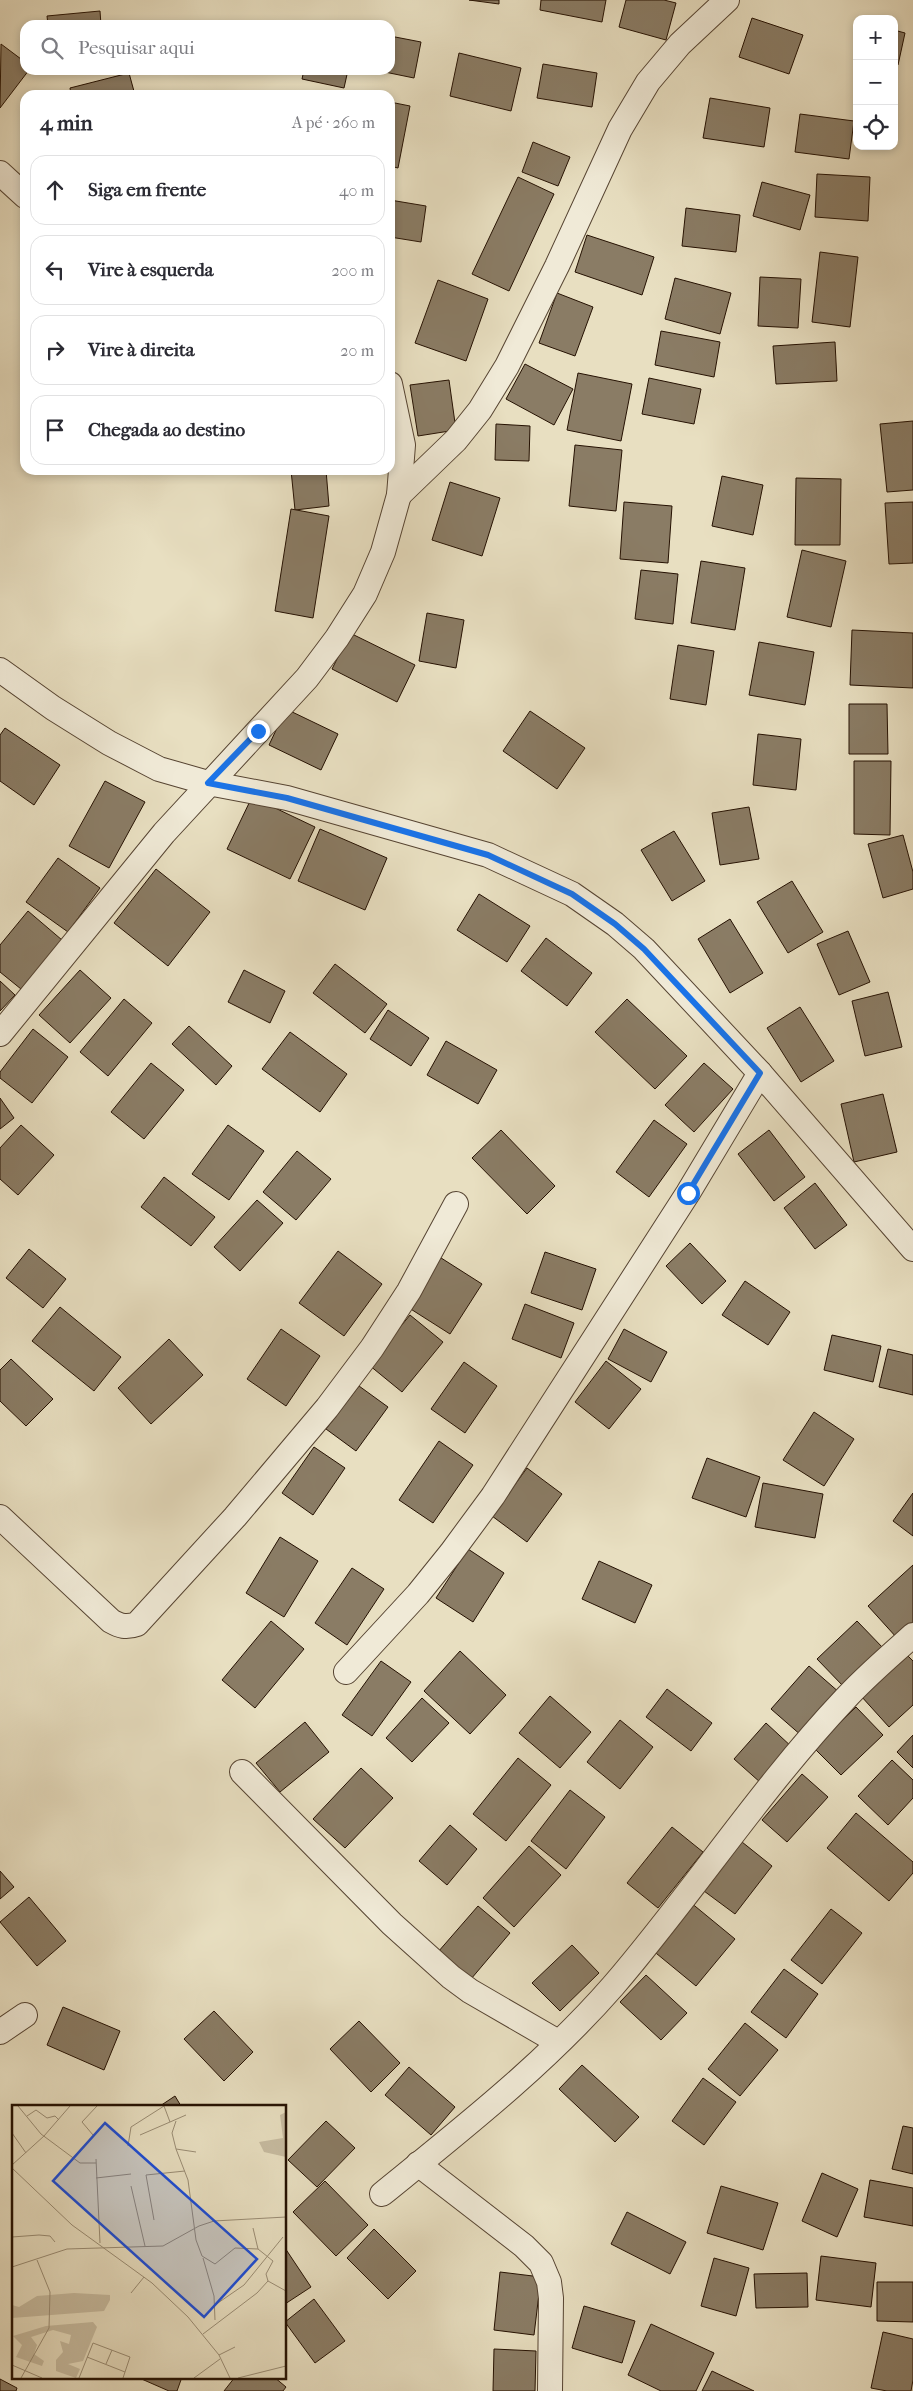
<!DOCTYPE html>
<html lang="pt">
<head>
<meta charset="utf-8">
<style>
	body { margin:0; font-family:"IM FELL French Canon",serif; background:#f2f2f3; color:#2b2b33 }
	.controls { position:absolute; right:15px; top:15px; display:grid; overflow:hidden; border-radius:10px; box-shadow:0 2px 8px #0003 }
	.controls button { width:45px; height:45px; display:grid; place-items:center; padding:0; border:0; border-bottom:1px solid #e1e1e2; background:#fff; color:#2b2b33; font:25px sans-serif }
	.stop { position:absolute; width:15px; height:15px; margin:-11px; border:4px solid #1a73e8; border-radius:50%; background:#fff }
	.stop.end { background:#1a73e8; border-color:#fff; box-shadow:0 1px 5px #0008 }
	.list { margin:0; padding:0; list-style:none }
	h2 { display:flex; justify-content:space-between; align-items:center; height:65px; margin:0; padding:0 20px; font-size:21px }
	h2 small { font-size:16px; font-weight:400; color:#7c7c81 }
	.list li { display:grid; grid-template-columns:32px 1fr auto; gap:15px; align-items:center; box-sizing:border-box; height:70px; margin:0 10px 10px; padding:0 10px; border:1px solid #e1e1e2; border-radius:15px }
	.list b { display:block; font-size:19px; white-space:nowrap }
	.list em { font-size:16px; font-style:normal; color:#7c7c81 }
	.icon { flex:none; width:28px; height:28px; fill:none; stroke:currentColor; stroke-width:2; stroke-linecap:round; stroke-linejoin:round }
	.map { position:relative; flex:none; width:913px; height:2391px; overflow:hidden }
	.search { position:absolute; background:#fff; box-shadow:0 2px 8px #0003; left:20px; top:20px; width:375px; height:55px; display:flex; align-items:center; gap:12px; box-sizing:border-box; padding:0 18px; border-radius:15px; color:#7c7c81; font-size:19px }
	.panel { position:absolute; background:#fff; box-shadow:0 2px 8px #0003; left:20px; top:90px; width:375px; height:385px; border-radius:15px }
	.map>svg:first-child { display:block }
	.building { fill:#8a7c65; stroke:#251102 }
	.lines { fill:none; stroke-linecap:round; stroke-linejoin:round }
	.minor-casing { stroke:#564432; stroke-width:26 }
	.minor { stroke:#f0ead7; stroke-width:24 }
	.route { stroke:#1a73e8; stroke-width:6 }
	.inset-road { fill:none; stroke:#9a8d75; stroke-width:1 }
	.view { fill:#1d4ed8; fill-opacity:0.15; stroke:#1d4ed8; stroke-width:2.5 }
	.inset-edge { fill:none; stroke:#251102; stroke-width:2.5 }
</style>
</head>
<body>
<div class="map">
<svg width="913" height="2391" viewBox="0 0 913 2391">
	<rect width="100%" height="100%" fill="#e8dfc1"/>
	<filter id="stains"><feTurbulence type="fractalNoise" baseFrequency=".004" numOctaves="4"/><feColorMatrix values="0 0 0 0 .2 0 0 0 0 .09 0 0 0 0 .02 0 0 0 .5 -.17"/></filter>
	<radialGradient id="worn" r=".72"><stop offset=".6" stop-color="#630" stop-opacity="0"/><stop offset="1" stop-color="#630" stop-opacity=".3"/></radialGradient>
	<!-- building -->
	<g class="building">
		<path d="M469,0H499V4Z"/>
		<path d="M541,0H606L602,22L540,10Z"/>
		<path d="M626,0H664L676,3L666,40L619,27Z"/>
		<path d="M100,11L101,25H48L47,16Z"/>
		<path d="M752,18L803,35L789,74L739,57Z"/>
		<path d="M894,30L905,33L898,65L894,64Z"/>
		<path d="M390,36L421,42L414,78L375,70H390Z"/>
		<path d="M1,44L25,62V70H29L0,108Z"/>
		<path d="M459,53L521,68L511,111L450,96Z"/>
		<path d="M543,64L597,73L592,107L537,98Z"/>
		<path d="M304,70H348L344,88L302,79Z"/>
		<path d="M129,73L135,95H71L70,88Z"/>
		<path d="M710,98L770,108L764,147L703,138Z"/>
		<path d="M390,102L410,106L398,168L390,166Z"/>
		<path d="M800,114L854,121L849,159L795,152Z"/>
		<path d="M533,142L570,157L558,186L522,172Z"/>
		<path d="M817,174L870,177L868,221L815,217Z"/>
		<path d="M518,177L554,194L509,291L472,274Z"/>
		<path d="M762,182L810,195L800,230L753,216Z"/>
		<path d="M390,200L426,206L421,242L390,237Z"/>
		<path d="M686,208L740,215L736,252L682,246Z"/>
		<path d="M587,235L654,257L642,295L575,272Z"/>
		<path d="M820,252L858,257L850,327L812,322Z"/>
		<path d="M760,277L801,279L798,328L758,326Z"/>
		<path d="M675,278L731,293L720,334L665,319Z"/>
		<path d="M438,280L488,299L466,361L415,343Z"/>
		<path d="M557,293L593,307L575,356L539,343Z"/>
		<path d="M661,331L720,342L714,377L655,365Z"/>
		<path d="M835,342L837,381L776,384L773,346Z"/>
		<path d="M525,364L573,389L554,425L506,399Z"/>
		<path d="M578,373L632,384L621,441L567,430Z"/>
		<path d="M649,378L701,389L694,424L642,414Z"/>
		<path d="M449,380L456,430L418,436L410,385Z"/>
		<path d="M913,421V490L887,492L880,424Z"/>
		<path d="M496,424L530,426L529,461L495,460Z"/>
		<path d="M575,445L622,450L616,511L569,506Z"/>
		<path d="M291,470H326L329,506L295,510Z"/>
		<path d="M722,476L763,485L753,535L712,526Z"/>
		<path d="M796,478L841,479L840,545H795Z"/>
		<path d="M450,482L500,498L482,556L432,540Z"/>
		<path d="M624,502L672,506L668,563L620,559Z"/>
		<path d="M913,502V563L889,564L885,503Z"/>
		<path d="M291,509L329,516L313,618L275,611Z"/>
		<path d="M802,550L846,561L831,627L787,617Z"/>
		<path d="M701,561L745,568L735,630L691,623Z"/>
		<path d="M641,570L678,574L673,624L635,619Z"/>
		<path d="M427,613L464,620L456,668L419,661Z"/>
		<path d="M852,630L913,633V688L850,685Z"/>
		<path d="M350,633L415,665L397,702L332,669Z"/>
		<path d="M759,642L814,652L805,705L749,695Z"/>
		<path d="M678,645L714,651L706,705L670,699Z"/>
		<path d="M849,704H887L888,754H849Z"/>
		<path d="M286,709L338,734L321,770L269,745Z"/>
		<path d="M530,711L585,748L557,789L503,751Z"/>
		<path d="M5,728L60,765L34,805L0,781V735Z"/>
		<path d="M758,734L801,739L796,790L753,785Z"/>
		<path d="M854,761H891L890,835L854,834Z"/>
		<path d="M105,781L145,802L109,868L69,846Z"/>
		<path d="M252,797L315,827L290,879L227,849Z"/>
		<path d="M749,807L759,859L720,865L712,813Z"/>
		<path d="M320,829L387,858L365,910L298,881Z"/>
		<path d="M674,831L705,881L672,901L641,850Z"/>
		<path d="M903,835L913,872V889L883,898L868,844Z"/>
		<path d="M58,858L100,888L68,932L26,902Z"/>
		<path d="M156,869L210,912L168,966L114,923Z"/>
		<path d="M792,881L823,932L788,953L757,902Z"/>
		<path d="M479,894L530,926L507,962L457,930Z"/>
		<path d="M28,911L62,940L21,989L0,972V945Z"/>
		<path d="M730,919L763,973L730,993L698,939Z"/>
		<path d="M848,931L870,982L839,995L817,944Z"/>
		<path d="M546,938L592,973L567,1006L521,971Z"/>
		<path d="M335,964L387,1004L365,1033L313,993Z"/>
		<path d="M80,970L111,998L70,1043L39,1015Z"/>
		<path d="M244,970L285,991L270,1023L228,1002Z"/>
		<path d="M0,981L15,995L0,1011Z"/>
		<path d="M888,992L902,1047L865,1056L852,1001Z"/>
		<path d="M124,999L152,1023L108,1076L80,1052Z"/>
		<path d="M627,999L687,1056L655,1089L595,1032Z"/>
		<path d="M800,1007L834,1061L801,1082L767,1028Z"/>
		<path d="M388,1010L429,1038L411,1066L370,1039Z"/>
		<path d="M189,1026L232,1066L216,1085L172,1044Z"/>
		<path d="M33,1029L68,1057L32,1103L0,1078V1072Z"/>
		<path d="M290,1032L347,1074L320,1112L262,1069Z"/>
		<path d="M446,1041L497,1070L478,1104L427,1075Z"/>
		<path d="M151,1063L184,1090L144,1139L111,1112Z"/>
		<path d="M704,1063L733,1089L694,1132L665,1105Z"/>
		<path d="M883,1094L897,1152L854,1162L841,1104Z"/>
		<path d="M0,1098L14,1118L0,1129Z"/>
		<path d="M654,1120L687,1144L649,1197L616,1172Z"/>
		<path d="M21,1125L54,1155L18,1195L0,1179V1148Z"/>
		<path d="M228,1125L264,1151L229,1200L192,1174Z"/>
		<path d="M501,1130L555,1186L527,1214L472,1158Z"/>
		<path d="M769,1130L805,1177L774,1201L738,1154Z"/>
		<path d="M297,1151L331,1179L296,1220L263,1192Z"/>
		<path d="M164,1177L215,1217L191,1246L141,1207Z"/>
		<path d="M815,1183L847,1225L815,1249L784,1208Z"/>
		<path d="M257,1200L283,1223L240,1271L214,1247Z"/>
		<path d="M690,1243L726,1281L702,1304L666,1266Z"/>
		<path d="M29,1249L66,1279L43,1308L6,1278Z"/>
		<path d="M338,1251L382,1284L344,1336L299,1303Z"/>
		<path d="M545,1252L596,1269L582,1310L531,1293Z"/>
		<path d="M438,1256L482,1284L450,1334L406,1306Z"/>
		<path d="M745,1281L790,1312L768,1345L722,1315Z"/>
		<path d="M525,1304L574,1323L561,1358L512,1339Z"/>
		<path d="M60,1307L121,1357L94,1391L32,1341Z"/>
		<path d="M410,1315L443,1342L402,1392L369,1365Z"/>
		<path d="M281,1329L320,1356L286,1406L247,1379Z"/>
		<path d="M624,1329L667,1352L651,1382L608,1359Z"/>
		<path d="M832,1335L881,1346L873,1382L824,1370Z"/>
		<path d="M169,1339L203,1375L151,1424L118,1388Z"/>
		<path d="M888,1349L913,1355V1395L879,1387Z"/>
		<path d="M11,1359L53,1399L26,1426L0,1401V1370Z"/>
		<path d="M606,1361L641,1389L609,1429L575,1402Z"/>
		<path d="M464,1362L497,1386L465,1433L431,1409Z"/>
		<path d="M359,1386L388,1407L356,1451L326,1429Z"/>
		<path d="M814,1412L854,1439L824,1486L783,1460Z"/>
		<path d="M439,1441L473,1465L433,1523L399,1500Z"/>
		<path d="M314,1447L345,1468L313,1515L282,1493Z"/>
		<path d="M707,1458L760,1477L746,1517L692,1498Z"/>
		<path d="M527,1468L562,1494L527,1542L492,1516Z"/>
		<path d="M763,1483L823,1494L815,1538L755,1527Z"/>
		<path d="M913,1493V1536L893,1521Z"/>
		<path d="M280,1537L318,1561L284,1617L246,1593Z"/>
		<path d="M468,1549L504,1573L473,1622L436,1598Z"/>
		<path d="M599,1561L652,1585L635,1623L582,1599Z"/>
		<path d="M913,1565V1624L897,1638L868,1606Z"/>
		<path d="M352,1568L384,1589L347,1645L315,1623Z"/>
		<path d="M271,1621L304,1649L255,1708L222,1680Z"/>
		<path d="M857,1621L884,1649L844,1687L817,1659Z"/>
		<path d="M460,1651L506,1695L470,1734L424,1691Z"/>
		<path d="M906,1654L913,1661V1705L889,1727L861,1696Z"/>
		<path d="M381,1661L411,1682L372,1736L342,1715Z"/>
		<path d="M809,1666L840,1693L802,1736L771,1709Z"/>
		<path d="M667,1689L712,1723L691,1751L646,1717Z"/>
		<path d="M550,1696L591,1732L560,1768L519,1733Z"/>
		<path d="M422,1698L449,1723L412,1762L386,1738Z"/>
		<path d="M856,1707L883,1735L841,1775L814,1748Z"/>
		<path d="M620,1720L653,1747L620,1789L587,1762Z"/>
		<path d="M305,1722L329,1752L280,1792L256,1763Z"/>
		<path d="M766,1723L793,1748L761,1783L734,1759Z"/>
		<path d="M913,1735V1768L897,1752Z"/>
		<path d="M518,1758L551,1785L506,1841L473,1814Z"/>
		<path d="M892,1760L913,1780V1798L888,1825L858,1796Z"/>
		<path d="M361,1768L393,1798L345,1848L313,1819Z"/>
		<path d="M802,1774L828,1797L787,1842L762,1820Z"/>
		<path d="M570,1790L605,1817L566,1869L531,1841Z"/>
		<path d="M856,1813L913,1862V1873L889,1901L827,1848Z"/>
		<path d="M450,1825L477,1849L447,1885L419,1861Z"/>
		<path d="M672,1827L703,1852L658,1908L627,1883Z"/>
		<path d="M742,1842L772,1866L735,1914L704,1891Z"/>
		<path d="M529,1846L561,1875L514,1927L483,1898Z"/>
		<path d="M0,1871L14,1887L0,1899Z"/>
		<path d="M29,1897L66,1941L37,1966L0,1922Z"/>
		<path d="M690,1902L735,1939L696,1986L651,1949Z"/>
		<path d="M478,1906L510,1933L471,1979L438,1952Z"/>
		<path d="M831,1909L862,1933L822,1984L791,1960Z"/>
		<path d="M572,1945L599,1973L560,2011L532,1983Z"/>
		<path d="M784,1969L818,1994L786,2038L751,2012Z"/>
		<path d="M646,1975L687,2013L661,2040L620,2002Z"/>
		<path d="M63,2007L120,2031L104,2070L47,2045Z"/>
		<path d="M214,2011L253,2052L224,2081L184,2039Z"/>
		<path d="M359,2021L400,2063L371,2092L330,2049Z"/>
		<path d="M745,2023L778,2050L740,2096L708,2069Z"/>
		<path d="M582,2065L639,2117L615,2142L559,2089Z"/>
		<path d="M409,2067L455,2107L431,2135L385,2095Z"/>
		<path d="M703,2078L736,2102L704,2145L672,2121Z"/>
		<path d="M175,2096L181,2106H160Z"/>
		<path d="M326,2121L355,2148L317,2187L288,2160Z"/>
		<path d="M903,2126L913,2128V2174L892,2169Z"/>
		<path d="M822,2173L858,2189L837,2237L802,2221Z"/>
		<path d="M870,2180L913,2188V2226L864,2217Z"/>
		<path d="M325,2181L368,2225L336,2256L293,2212Z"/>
		<path d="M721,2186L778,2203L763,2250L707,2233Z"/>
		<path d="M627,2212L686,2242L670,2274L611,2244Z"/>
		<path d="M374,2229L416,2271L388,2299L347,2258Z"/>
		<path d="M285,2248L311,2287L285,2304Z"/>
		<path d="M821,2256L876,2263L871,2307L816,2300Z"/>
		<path d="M714,2258L749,2268L736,2316L701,2306Z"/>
		<path d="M500,2272L541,2277L534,2335L494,2330Z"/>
		<path d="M807,2273L808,2307L756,2308L754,2274Z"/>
		<path d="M877,2282H913V2322L877,2321Z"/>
		<path d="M314,2299L345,2341L315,2363L285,2322Z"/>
		<path d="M584,2306L635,2321L622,2363L572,2348Z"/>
		<path d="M651,2324L714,2353L696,2391H661L628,2375Z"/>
		<path d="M883,2332L913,2339V2380L911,2391H887L871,2388Z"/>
		<path d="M494,2349L536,2351L535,2391H493Z"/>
		<path d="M712,2371L754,2391H702Z"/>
		<path d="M137,2377H182L177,2391H169Z"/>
		<path d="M235,2377H274L286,2387L283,2391H224Z"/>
		<path d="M0,2379L17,2388L16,2391H0Z"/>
	</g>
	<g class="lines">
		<!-- minor casing -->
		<g class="minor-casing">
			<g id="minor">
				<path d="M0,173L25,196"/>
				<path d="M399,495L456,440L480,410L507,366L557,266L620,129L648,82L680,44L727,0"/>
				<path d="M0,670L53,708L109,743L159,769L208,783L287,798L488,855L572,894L615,924L644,949L760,1073L913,1249"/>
				<path d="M0,1034L164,833L307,678L337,638L365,594L383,552L399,495L403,445L390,384"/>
				<path d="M0,1517L111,1621C120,1626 126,1628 137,1624L235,1517L327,1408L372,1348L409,1291L456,1204"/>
				<path d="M346,1672L418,1594L451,1553L493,1496L688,1193L760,1073"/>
				<path d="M242,1772L392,1924L451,1977L470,1991L558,2042"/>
				<path d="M0,2032L25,2015"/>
				<path d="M418,2164L524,2246L541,2263L549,2282L551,2298L550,2391"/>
				<path d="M382,2194C462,2129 545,2064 613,1986C693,1893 761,1788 845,1699C866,1676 890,1656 913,1635"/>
			</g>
		</g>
		<!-- minor -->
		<use href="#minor" class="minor"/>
	</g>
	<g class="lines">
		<!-- route -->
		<path class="route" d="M258,731L208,783L287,798L488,855L572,894L615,924L644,949L760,1073L688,1193"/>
	</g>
	<!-- overview -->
	<g transform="translate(12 2105)">
		<rect width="274" height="274" fill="#e8dfc1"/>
		<path d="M274,7V52L252,47L247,37L271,33L268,10ZM62,188L98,190V195L92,206L0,213V200L7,202L25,191ZM81,217L85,222L71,256L56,259L68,264L64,273L44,266V255L51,247L48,236L57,239L59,230L41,225L19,232L25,240L22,249L32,256L30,261L4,252L10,240L1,231L34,221Z" fill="#c7bca1"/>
		<path class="inset-road" d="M6,1L29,29L68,58H84M15,11L24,5L35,13L43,11L47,15M164,16L160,28L164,44M158,17L174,10M0,28L14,48M81,30L70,17L85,1M128,30L158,17L152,1M116,41L119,22L152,1M184,47L164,44L176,75L184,135L190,151L203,159L223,143L246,144L261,156L254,169L256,176L245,188L191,229M84,54L88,138M0,60L32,31L58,1M0,63L60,120L140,178L176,212L207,250L218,273M84,73L119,69M119,81L133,141M142,115L134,70L173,66M241,123L246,144M0,132L27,130L38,131L43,137M191,153L202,191L203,215M0,162L55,144L151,141L187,121L202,116L274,112M256,176L274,186M119,188L132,172M203,200L232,180L271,132M207,250L223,242M75,252L113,267M94,259L100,245M0,260L30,273M9,273L37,223L38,187L25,155M67,273L81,238L118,252L111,273M182,273L208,254M226,273L274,261"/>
		<path class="view" d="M93,18L245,154L192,212L41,76Z"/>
		<rect width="274" height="274" class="inset-edge"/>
	</g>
	<rect width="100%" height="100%" filter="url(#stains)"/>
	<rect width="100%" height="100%" fill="url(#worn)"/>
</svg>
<div class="controls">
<button>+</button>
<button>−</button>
<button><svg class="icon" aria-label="locate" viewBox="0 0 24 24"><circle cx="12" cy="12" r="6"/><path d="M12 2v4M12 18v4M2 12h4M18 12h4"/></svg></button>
</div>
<div class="stop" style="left:688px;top:1193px"></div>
<div class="stop end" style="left:258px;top:731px"></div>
<div class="search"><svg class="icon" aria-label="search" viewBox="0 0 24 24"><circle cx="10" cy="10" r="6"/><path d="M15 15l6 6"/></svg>Pesquisar aqui</div>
<section class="panel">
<h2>4 min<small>A pé · 260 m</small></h2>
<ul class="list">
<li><svg class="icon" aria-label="ahead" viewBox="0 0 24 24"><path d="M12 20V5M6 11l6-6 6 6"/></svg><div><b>Siga em frente</b></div><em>40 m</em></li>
<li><svg class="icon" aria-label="left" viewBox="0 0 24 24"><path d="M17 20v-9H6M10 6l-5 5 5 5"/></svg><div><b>Vire à esquerda</b></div><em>200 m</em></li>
<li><svg class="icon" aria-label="right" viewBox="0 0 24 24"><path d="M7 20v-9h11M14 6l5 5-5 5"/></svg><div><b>Vire à direita</b></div><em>20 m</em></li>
<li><svg class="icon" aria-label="arrive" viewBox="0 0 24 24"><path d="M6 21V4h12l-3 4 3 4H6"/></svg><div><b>Chegada ao destino</b></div></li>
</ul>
</section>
</div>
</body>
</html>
